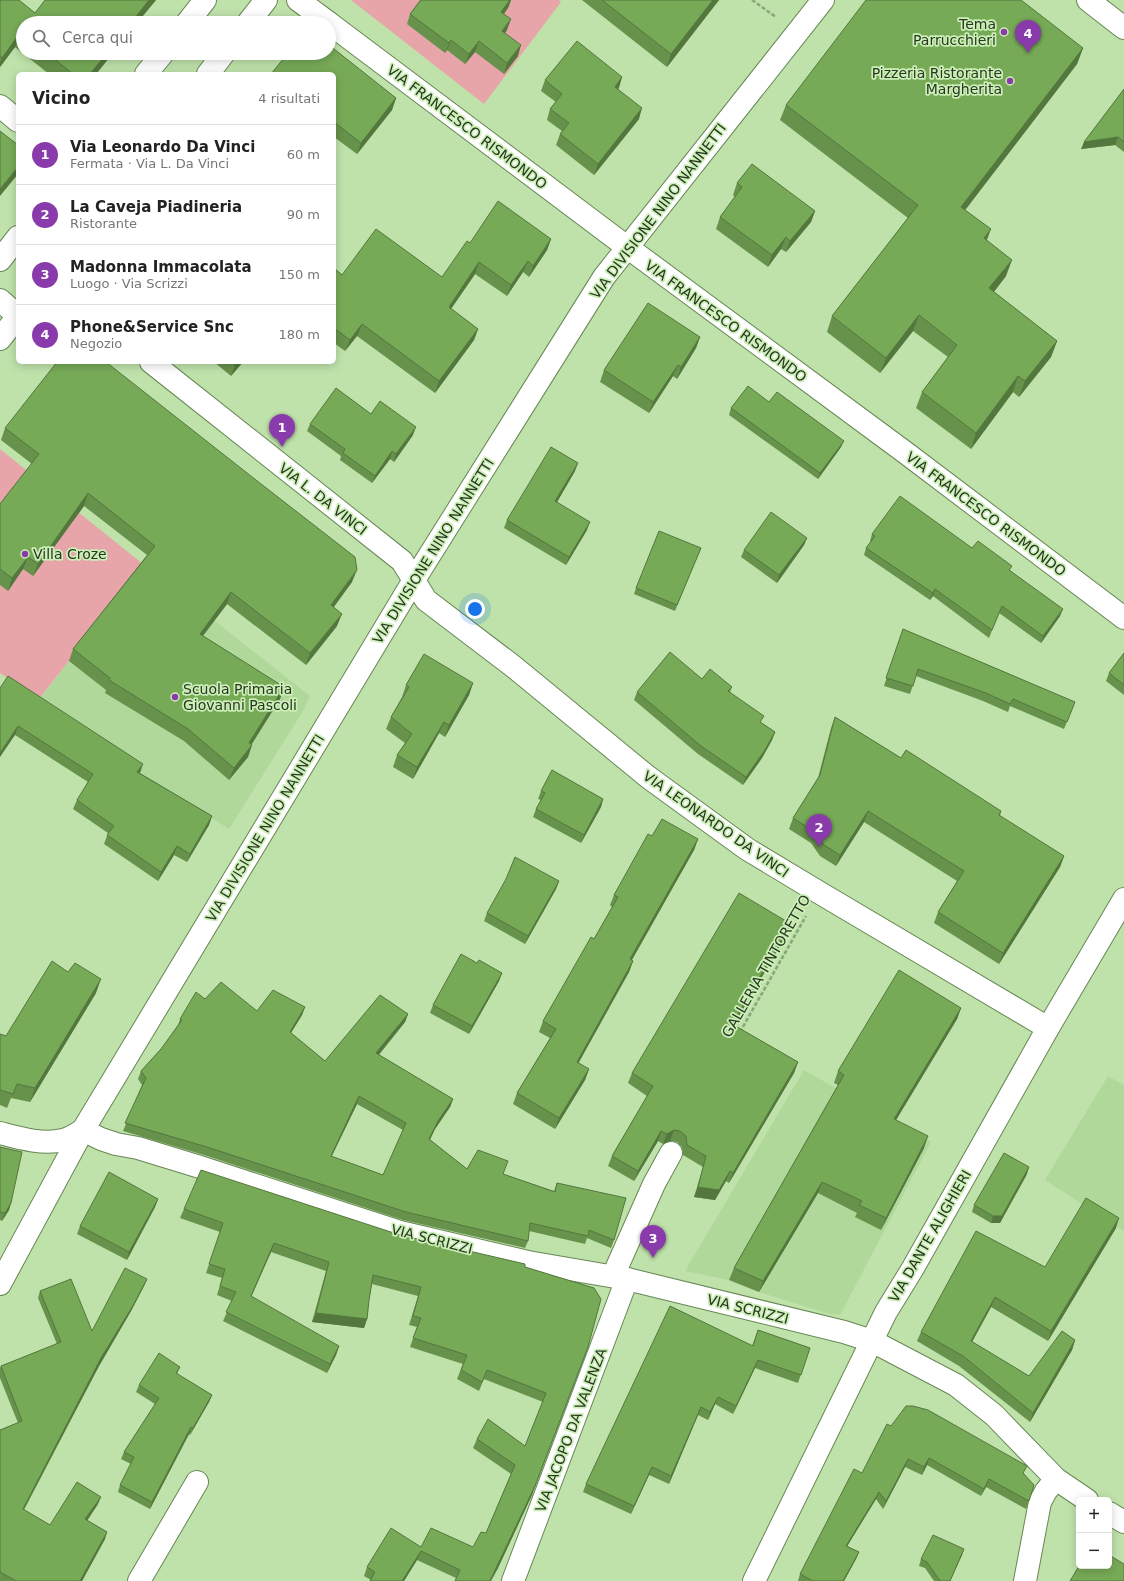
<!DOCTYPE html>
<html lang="it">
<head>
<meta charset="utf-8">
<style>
	body { margin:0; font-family:"DejaVu Sans",sans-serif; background:#f6f6f6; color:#222 }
	.controls { position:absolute; right:12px; bottom:12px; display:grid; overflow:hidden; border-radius:6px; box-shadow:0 2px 10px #0003 }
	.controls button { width:36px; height:36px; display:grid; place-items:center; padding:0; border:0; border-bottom:1px solid #e0e0e0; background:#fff; color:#222; font:20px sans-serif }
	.you { position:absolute; left:475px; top:609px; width:14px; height:14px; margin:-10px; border:3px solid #fff; border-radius:50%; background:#1a73e8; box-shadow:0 0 0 6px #1a73e833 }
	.badge { display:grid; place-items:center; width:26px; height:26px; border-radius:50%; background:#8a3bab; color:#fff; font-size:13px; font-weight:700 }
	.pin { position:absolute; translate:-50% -33px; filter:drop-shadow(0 1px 2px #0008) }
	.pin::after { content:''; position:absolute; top:21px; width:14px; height:12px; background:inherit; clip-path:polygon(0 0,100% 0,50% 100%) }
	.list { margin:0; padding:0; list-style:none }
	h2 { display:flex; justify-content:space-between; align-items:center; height:52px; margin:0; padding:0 16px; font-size:17px }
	h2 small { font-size:13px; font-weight:400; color:#767676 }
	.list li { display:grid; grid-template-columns:26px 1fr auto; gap:12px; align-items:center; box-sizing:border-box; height:60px; padding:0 16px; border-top:1px solid #e0e0e0 }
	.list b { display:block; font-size:15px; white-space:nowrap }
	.list p { margin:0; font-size:13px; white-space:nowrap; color:#767676 }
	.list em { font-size:13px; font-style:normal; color:#767676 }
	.icon { flex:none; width:22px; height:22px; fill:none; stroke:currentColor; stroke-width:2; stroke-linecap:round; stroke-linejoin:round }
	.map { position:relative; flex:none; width:1124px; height:1581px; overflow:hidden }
	.search { position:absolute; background:#fff; box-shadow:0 2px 10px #0003; left:16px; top:16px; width:320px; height:44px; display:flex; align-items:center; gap:10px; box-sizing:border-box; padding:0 14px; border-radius:22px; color:#767676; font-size:15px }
	.panel { position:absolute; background:#fff; box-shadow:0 2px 10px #0003; left:16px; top:72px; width:320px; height:292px; border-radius:6px }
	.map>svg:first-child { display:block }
	.built { fill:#b1d89b }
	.green { fill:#e7a4a9 }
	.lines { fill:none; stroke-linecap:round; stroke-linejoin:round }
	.minor-casing { stroke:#678754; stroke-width:24 }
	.major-casing { stroke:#678754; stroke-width:24 }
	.path { stroke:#8aa57a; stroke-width:2.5; stroke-dasharray:4 2; stroke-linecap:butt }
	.minor { stroke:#fff; stroke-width:22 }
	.major { stroke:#fff; stroke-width:22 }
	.wall { fill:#66924b; fill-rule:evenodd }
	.shaded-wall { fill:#53773d }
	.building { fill:#77aa57; stroke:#53773d; fill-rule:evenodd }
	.poi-dot { fill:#8a3bab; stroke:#ccefb8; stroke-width:1.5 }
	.labels { text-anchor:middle; stroke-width:3.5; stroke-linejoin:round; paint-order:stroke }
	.poi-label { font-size:14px; fill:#283620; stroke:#ccefb8; text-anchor:end }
	.street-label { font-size:14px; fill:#283620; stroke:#ccefb8 }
</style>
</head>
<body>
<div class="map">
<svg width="1124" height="1581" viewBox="0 0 1124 1581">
	<rect width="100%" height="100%" fill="#bfe2ab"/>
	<!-- built -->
	<g class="built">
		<path d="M144,565L310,696L303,711L229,829L140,773L35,705Z"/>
		<path d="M804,1070L931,1142L840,1315L829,1314L759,1292L729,1280L685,1271Z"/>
		<path d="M1108,1076L1124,1085V1231L1045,1180Z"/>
	</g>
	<!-- green -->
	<g class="green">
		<path d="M351,0H559L561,2L484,104Z"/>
		<path d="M0,449L144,565L39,699L0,673Z"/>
	</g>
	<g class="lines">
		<!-- minor casing -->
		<g class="minor-casing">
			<g id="minor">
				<path d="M298,0L329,23"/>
				<path d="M1088,0L1124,28"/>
				<path d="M187,23L205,0"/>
				<path d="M248,23L266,0"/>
				<path d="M329,23L627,247L906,453L1124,618"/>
				<path d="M146,74L163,53"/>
				<path d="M208,74L224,53"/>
				<path d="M0,106L18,121"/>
				<path d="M0,260L18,237"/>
				<path d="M0,300L18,316"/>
				<path d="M0,339L18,316"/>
				<path d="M151,362L402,561L426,600L514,667L648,777L747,849L820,893L1048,1028"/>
				<path d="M83,1130L101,1139L116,1144L138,1148L200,1167L400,1232L528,1262L627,1279L844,1332L872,1341L956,1385L994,1415L1056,1479L1087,1500"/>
				<path d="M0,1133C19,1138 43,1145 63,1140C71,1138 77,1134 83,1130"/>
				<path d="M613,1276L654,1184L671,1153"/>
				<path d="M0,1284L83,1130L414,580L604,277L823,0"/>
				<path d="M1109,1513L1124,1522"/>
				<path d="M139,1581L197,1482"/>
				<path d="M513,1581L627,1279"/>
				<path d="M1025,1581L1040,1502L1046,1491L1056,1479"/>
			</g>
		</g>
		<!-- major casing -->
		<g class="major-casing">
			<path id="major" d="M754,1581L886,1312L913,1268L1048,1028L1124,899"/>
		</g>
		<!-- path -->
		<g class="path">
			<path d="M752,0L776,17"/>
			<path d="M740,1032L806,916"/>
		</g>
		<!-- minor -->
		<use href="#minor" class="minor"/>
		<!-- major -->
		<use href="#major" class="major"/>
	</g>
	<!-- wall -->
	<g class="wall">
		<path d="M0,0L35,13L156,0L137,23H23V53H113L96,74H49L15,47L0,67Z"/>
		<path d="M420,0H511L508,8L504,14L507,30L505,33L518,56L504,74L475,52L465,64L447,50L445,53L407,24L410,14Z"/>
		<path d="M582,0H719L667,67Z"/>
		<path d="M1083,48L1077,64L965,210L987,240L1006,276L994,292L1057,341L1051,357L1019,397L1013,392L971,449L916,408L922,392L948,357L913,331L880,373L827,332L832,316L908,218L780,120L786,105Z"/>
		<path d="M334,74L396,98L392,110L357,154L334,137Z"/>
		<path d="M622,77L618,89L639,119L594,175L556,145L560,134L562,131L547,120L550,109L556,102L541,91L545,80Z"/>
		<path d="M1124,89V152L1115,145L1081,149Z"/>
		<path d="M737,183L815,211L811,222L786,252L781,249L768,267L716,229L720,217L735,197L733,195Z"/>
		<path d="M551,239L547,250L529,277L523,272L507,296L475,274L451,309L478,329L474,340L435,393L357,336L345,351L334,343V268L342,275L442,277L470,243Z"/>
		<path d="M700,337L696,348L677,379L673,376L649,413L600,382L604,370Z"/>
		<path d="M214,362H243L231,376Z"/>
		<path d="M769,402L841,447L818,479L729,415L731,408Z"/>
		<path d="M371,414L413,435L394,462L390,459L372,483L340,460L341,456L307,431L310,424Z"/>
		<path d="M5,428L352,582L333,607L337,626L306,665L227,604L203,636L284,687L280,699L252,744L248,757L229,780L184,741L105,693L106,690L69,661L73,649L147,555L84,506L33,576L23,569L8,591L0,585V504L32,464L1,440Z"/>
		<path d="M575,471L557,502L587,530L566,565L504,528L507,520Z"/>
		<path d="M872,534L972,548L1011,571L1060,616L1041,643L999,613L989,638L933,596L930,600L864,555L866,548L871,542L870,541Z"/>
		<path d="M807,538L804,545L777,583L741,557L744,550Z"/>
		<path d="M701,548L675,611L634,594L636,588Z"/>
		<path d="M903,629L1075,702L1064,729L1010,706L1008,712L983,701L916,676L910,694L884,686Z"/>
		<path d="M1124,653V695L1106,681L1109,673Z"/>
		<path d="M702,679L732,687L730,692L762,723L775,732L772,740L762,758L743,785L698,754L634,700L637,692Z"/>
		<path d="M473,683L469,695L445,737L439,733L413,779L393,767L397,755L405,743L386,729L391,717L402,697L406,685Z"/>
		<path d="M0,688L140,773L212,816L209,825L187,862L174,855L158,881L104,844L108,833L73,809L77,800L88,782L15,735Z"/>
		<path d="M835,717L901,758L1001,811L1000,816L1064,856L1060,867L999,964L934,923L938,912L957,881L864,822L836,866L820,856L811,843L789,829L793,818L818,778L831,728Z"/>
		<path d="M541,791L603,799L601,807L581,843L533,817L536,809L541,800L538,799Z"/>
		<path d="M652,836L698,839L694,850L632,960L633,961L629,972L578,1063L589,1069L585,1080L555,1129L513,1104L517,1093L550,1038L539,1032L543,1021L594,939L612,907L610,905L614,895Z"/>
		<path d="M559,881L556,889L525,944L484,921L487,913Z"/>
		<path d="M791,924L787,934L734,1025L798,1062L794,1073L729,1183L726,1181L715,1200L694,1197L703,1167L683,1155L682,1147L677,1142L670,1141L663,1144L658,1141L634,1181L608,1166L612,1156L647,1096L628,1083L632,1073Z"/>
		<path d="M477,963L502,973L499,981L469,1034L430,1013L433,1005Z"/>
		<path d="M96,993L30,1102L11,1098L7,1108L0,1105V1034L6,1036Z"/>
		<path d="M205,999L257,1011L305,1007L302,1015L291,1033L325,1061L408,1014L405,1022L379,1055L453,1099L450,1107L435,1129L430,1140L467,1169L503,1174L554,1191L557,1183L614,1240L611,1248L587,1238L585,1244L529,1231L528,1241L525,1248L403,1220L204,1155L123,1131L142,1085L138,1079L141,1071L161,1049L178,1025L180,1019ZM357,1104L403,1130L383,1175L331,1157Z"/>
		<path d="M961,1008L957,1019L896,1120L924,1148L881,1230L855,1217L857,1213L818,1193L759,1292L729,1280L734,1268L838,1085L834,1083L838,1071Z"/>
		<path d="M0,1147L11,1203L9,1210L2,1221L0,1220Z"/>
		<path d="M1027,1174L1000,1223H991L972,1212L974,1205Z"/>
		<path d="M158,1199L155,1207L127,1260L77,1234L80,1226Z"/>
		<path d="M184,1209L400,1235L525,1267L594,1288L532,1495L497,1570L456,1578L417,1560L404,1581H370L371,1580L364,1576L367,1567L421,1547H473L486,1533L511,1474L473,1448L477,1439L525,1446L543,1402L484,1379L479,1391L457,1379L463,1364L410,1347L417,1327L409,1325L418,1296L372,1284L369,1300L367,1319L364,1328L312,1322L326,1271L271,1252L251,1297L339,1346L336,1355L327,1373L223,1321L232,1301L217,1295L222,1278L206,1273L220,1232L180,1218Z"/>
		<path d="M1116,1228L1048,1341L991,1307L972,1342L1029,1376L1075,1340L1072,1350L1030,1422L959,1366L917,1341L921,1332L1045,1267Z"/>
		<path d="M147,1279L144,1286L131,1311L99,1366L24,1510L50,1525L98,1504L87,1520L105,1539L82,1581H0V1430L18,1423L0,1378V1368L1,1366L57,1344L38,1298L40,1291L92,1331Z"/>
		<path d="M758,1330L810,1348L798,1383L755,1368L733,1414L715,1404L708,1420L698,1415L669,1484L649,1475L631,1514L583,1492L586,1484L752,1346Z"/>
		<path d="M180,1367L177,1374L212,1395L209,1402L190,1435L189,1434L150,1509L118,1492L120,1485L131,1464L121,1459L124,1452L155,1404L136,1392L139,1385Z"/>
		<path d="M891,1426L1024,1474L1029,1501L1026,1509L986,1487L981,1496L927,1465L922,1475L905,1467L883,1509L876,1499L847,1546L859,1552L856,1559L844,1581H798L800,1574Z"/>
		<path d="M962,1555L950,1581H934L925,1568L919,1566L921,1559Z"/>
	</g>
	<!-- shaded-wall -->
	<g class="shaded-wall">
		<path d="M149,0H156L137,23H131Z"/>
		<path d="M510,0H511L508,8L497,22L501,12Z"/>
		<path d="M713,0H719L667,67L671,54Z"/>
		<path d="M511,19L507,30L499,41L502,31Z"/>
		<path d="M20,33L15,47L0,67V62L2,58Z"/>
		<path d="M451,40L447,50L445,53L449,43Z"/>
		<path d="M479,41L475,52L465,64L469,54Z"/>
		<path d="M521,45L518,56L504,74L507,63Z"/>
		<path d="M1083,48L1077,64L956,222L961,207Z"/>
		<path d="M107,53H113L96,74H90Z"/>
		<path d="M622,77L619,88L611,97L615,87Z"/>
		<path d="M396,98L392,110L357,154L361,143Z"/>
		<path d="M642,108L639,119L594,175L598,164Z"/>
		<path d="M1118,137L1115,145L1081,149L1084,142Z"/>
		<path d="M18,167V174L0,196V189Z"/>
		<path d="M815,211L811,222L786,252L790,241Z"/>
		<path d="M991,229L985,245L984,238Z"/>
		<path d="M786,237L781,249L768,267L772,255Z"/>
		<path d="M551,239L547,250L529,277L533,266Z"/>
		<path d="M1012,260L1006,276L984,304L989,288Z"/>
		<path d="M528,261L523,272L507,296L511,285Z"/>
		<path d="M479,262L475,274L444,319L449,307Z"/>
		<path d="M919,315L913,331L880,373L886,358Z"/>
		<path d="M362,324L357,336L345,351L350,340Z"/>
		<path d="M478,329L474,340L435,393L439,381Z"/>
		<path d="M700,337L696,348L677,379L681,367Z"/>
		<path d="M1057,341L1051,357L1019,397L1025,381Z"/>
		<path d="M238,362H243L231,376L235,365Z"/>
		<path d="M678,365L673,376L649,413L653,402Z"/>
		<path d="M1018,376L1013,392L971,449L976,433Z"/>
		<path d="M416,427L413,435L394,462L396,454Z"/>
		<path d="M844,441L841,447L818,479L820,473Z"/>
		<path d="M392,451L390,459L372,483L375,476Z"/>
		<path d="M578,463L575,471L553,509L555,501Z"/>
		<path d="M88,493L84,506L33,576L38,564Z"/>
		<path d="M590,522L587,530L566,565L569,557Z"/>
		<path d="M807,538L804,545L777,583L779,575Z"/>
		<path d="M28,557L23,569L8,591L12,578Z"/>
		<path d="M357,570L352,582L326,618L331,605Z"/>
		<path d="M935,589L933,596L930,600L933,593Z"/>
		<path d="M231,592L227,604L195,646L200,634Z"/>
		<path d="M1063,609L1060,616L1041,643L1043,636Z"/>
		<path d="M342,614L337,626L306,665L310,653Z"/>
		<path d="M473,683L469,695L445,737L449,725Z"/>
		<path d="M284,687L280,699L249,748L252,745L248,757L229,780L234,768Z"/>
		<path d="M444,722L439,733L413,779L417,767Z"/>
		<path d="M18,726L15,735L0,757V753Z"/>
		<path d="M775,732L772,740L762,758L743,785L746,777Z"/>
		<path d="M143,764L140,773L137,772Z"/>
		<path d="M603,799L601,807L581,843L584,835Z"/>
		<path d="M868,811L864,822L836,866L840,855Z"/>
		<path d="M212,816L209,825L187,862L190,854Z"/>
		<path d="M698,839L694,850L626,970L630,959Z"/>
		<path d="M177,846L174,855L158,881L161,872Z"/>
		<path d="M1064,856L1060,867L999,964L1003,953Z"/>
		<path d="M559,881L556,889L525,944L528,936Z"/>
		<path d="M791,924L787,934L728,1034L732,1024Z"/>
		<path d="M633,961L629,972L573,1073L577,1062Z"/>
		<path d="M502,973L499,981L469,1034L472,1026Z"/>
		<path d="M101,979L96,993L30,1102L35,1088Z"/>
		<path d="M305,1007L302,1015L287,1039L290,1032Z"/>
		<path d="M961,1008L957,1019L890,1130L894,1119Z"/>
		<path d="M408,1014L405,1022L373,1061L376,1053Z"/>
		<path d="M798,1062L794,1073L729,1183L733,1173Z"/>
		<path d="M589,1069L585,1080L555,1129L559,1118Z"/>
		<path d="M359,1096L357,1104L328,1164L331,1156Z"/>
		<path d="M453,1099L450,1107L435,1129L426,1147L429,1139L438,1121Z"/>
		<path d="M674,1130L670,1141L663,1144L667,1134Z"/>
		<path d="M661,1131L658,1141L634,1181L638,1171Z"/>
		<path d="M928,1136L924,1148L881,1230L886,1218Z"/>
		<path d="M1029,1167L1027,1174L1000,1223H991L993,1216Z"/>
		<path d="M730,1171L726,1181L715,1200L694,1197L698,1187Z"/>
		<path d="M822,1182L818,1193L759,1292L763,1281Z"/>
		<path d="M158,1199L155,1207L127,1260L129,1252Z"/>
		<path d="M11,1203L9,1210L2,1221L5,1213Z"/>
		<path d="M1119,1218L1116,1228L1048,1341L1051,1331Z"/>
		<path d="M274,1243L271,1252L247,1306L251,1296Z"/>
		<path d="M147,1279L144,1286L131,1311L99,1366L20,1516L23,1509L101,1358Z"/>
		<path d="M995,1297L991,1307L967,1351L971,1341Z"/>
		<path d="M316,1313L367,1319L364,1328L312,1322Z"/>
		<path d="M1075,1340L1072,1350L1030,1422L1033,1413Z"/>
		<path d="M339,1346L336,1355L327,1373L330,1364Z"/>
		<path d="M588,1347L532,1495L497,1570L491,1581H490Z"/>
		<path d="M758,1360L755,1368L733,1414L736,1406Z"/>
		<path d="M212,1395L209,1402L190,1435L193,1428Z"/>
		<path d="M718,1397L715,1404L708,1420L710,1412Z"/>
		<path d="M701,1407L698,1415L669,1484L671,1476Z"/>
		<path d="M191,1427L189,1434L150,1509L152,1502Z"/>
		<path d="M929,1458L927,1465L922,1475L924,1467Z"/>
		<path d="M908,1459L905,1467L883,1509L886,1501Z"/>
		<path d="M652,1467L649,1475L631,1514L634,1506Z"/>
		<path d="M989,1479L986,1487L981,1496L984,1489Z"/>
		<path d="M879,1492L876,1499L843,1553L846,1546Z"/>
		<path d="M101,1497L98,1504L83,1527L85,1519Z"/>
		<path d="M107,1532L105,1539L82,1581H80Z"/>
		<path d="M964,1549L962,1555L950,1581Z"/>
		<path d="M421,1551L417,1560L404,1581H402Z"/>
		<path d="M859,1552L856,1559L844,1581H843Z"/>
	</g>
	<!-- building -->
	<g class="building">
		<path d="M0,0H19L35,13L45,0H149L131,23H23V35L20,33L2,58L0,56Z"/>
		<path d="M421,0H510L501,12L511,19L502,31L521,45L507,63L479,41L469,54L451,40L449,43L410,14Z"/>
		<path d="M602,0H713L671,54Z"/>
		<path d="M866,0H1021L1083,48L961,207L991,229L984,238L1012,260L989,288L1057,341L1025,381L1018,376L976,433L922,392L957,345L919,315L886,358L832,316L918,205L786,105Z"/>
		<path d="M577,41L622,77L615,87L642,108L598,164L560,134L569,123L550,109L562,94L545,80Z"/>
		<path d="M329,45L396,98L361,143L334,122V74H271L288,53H329Z"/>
		<path d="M47,53H107L90,74H73Z"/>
		<path d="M1124,89V142L1118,137L1084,142Z"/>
		<path d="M0,131L18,145V167L0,189Z"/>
		<path d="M752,164L815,211L790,241L786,237L772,255L720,217L742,187L737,183Z"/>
		<path d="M498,201L551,239L533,266L528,261L511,285L479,262L449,307L478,329L439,381L362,324L350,340L334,328V268L342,275L376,229L442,277L467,241L470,243Z"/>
		<path d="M648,303L700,337L681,367L678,365L653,402L604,370Z"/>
		<path d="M57,362H106L256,480L355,557L357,570L331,605L342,614L310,653L231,592L200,634L284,687L249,743L252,745L234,768L188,729L109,680L110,678L73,649L155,546L88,493L38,564L28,557L12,578L0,569V504L10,491L39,454L5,428Z"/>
		<path d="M231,362H238L235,365Z"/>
		<path d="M748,386L769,402L777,392L844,441L820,473L731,408Z"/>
		<path d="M336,388L371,414L380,401L416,427L396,454L392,451L375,476L343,453L345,449L310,424Z"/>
		<path d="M551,447L578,463L555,501L590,522L569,557L507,520Z"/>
		<path d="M900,496L972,548L978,541L1012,566L1009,570L1063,609L1043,636L1002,606L992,630L935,589L933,593L866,548L875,536L872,534Z"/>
		<path d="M771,512L807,538L779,575L744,550Z"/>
		<path d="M659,531L701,548L677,605L636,588Z"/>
		<path d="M903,629L1075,702L1067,722L1013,699L1010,704L986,693L918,669L913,686L886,678Z"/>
		<path d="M670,652L702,679L710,669L732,687L728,691L764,716L760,722L775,732L765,750L746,777L701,746L637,692Z"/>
		<path d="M1124,653V685L1109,673Z"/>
		<path d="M424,654L473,683L449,725L444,722L417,767L397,755L412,734L391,717L409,687L406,685Z"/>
		<path d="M8,676L143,764L137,772L212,816L190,854L177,846L161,872L107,835L114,826L77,800L93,774L18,726L0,753V688Z"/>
		<path d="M835,717L901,758L906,750L1001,811L999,815L1064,856L1003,953L938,912L964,871L868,811L840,855L824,845L815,832L793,818L820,775Z"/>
		<path d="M552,770L603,799L584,835L536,809L545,793L541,791Z"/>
		<path d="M662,819L698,839L630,959L633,961L577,1062L589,1069L559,1118L517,1093L556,1029L543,1021L591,937L594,939L618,897L614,895L648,834L652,836Z"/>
		<path d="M515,857L559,881L528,936L487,913L506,879Z"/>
		<path d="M739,893L791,924L732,1024L798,1062L733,1173L730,1171L719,1190L698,1187L706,1156L687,1145L686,1136L680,1131L674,1130L667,1134L661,1131L638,1171L612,1156L653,1086L632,1073Z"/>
		<path d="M461,954L477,963L479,960L502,973L472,1026L433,1005Z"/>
		<path d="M52,961L68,972L75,963L101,979L35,1088L17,1084L13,1094L0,1090V1034L6,1036Z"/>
		<path d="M899,970L961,1008L894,1119L928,1136L886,1218L859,1205L862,1201L822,1182L763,1281L734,1268L844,1075L838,1071Z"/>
		<path d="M221,982L257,1011L273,990L305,1007L290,1032L325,1061L380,995L408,1014L376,1053L453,1099L438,1121L429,1139L467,1169L478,1150L508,1161L503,1174L555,1192L557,1183L626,1198L614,1240L589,1230L588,1236L530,1223L528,1241L406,1212L207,1147L125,1123L146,1078L141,1071L161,1049L182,1020L180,1019L196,992L205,999ZM359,1096L406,1123L383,1175L331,1156Z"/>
		<path d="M0,1147L22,1152L11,1203L5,1213L0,1212Z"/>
		<path d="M1004,1153L1029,1167L1002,1216H993L974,1205Z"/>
		<path d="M201,1170L400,1235L525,1264V1267L594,1288L601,1299L588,1347L535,1486L490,1581H455L460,1570L421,1551L402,1581H370L375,1572L367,1567L391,1528L421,1547L431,1528L473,1547L481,1532L486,1533L515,1465L477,1439L488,1419L525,1446L546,1393L487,1370L482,1382L461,1370L467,1355L413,1338L421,1318L413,1316L421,1287L373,1275L369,1300L367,1319L316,1313L329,1262L274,1243L251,1296L339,1346L330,1364L226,1312L236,1292L220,1286L225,1269L209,1264L223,1223L184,1209Z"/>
		<path d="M109,1172L158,1199L129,1252L80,1226Z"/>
		<path d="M1086,1198L1119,1218L1051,1331L995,1297L971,1341L1029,1376L1062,1331L1075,1340L1033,1413L963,1356L921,1332L976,1231L1045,1267Z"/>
		<path d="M125,1268L147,1279L134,1304L101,1358L23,1509L50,1525L77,1482L101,1497L85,1519L107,1532L80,1581H16L0,1572V1430L22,1421L1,1366L61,1342L40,1291L71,1279L92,1331Z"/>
		<path d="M670,1306L753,1346L758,1330L810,1348L801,1375L758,1360L736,1406L718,1397L710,1412L701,1407L671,1476L652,1467L634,1506L586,1484Z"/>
		<path d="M159,1353L180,1367L176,1373L212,1395L193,1428L191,1427L152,1502L120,1485L134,1457L124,1452L159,1398L139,1385Z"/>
		<path d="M906,1406H913L928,1410L1027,1466L1023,1473L1034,1485L1029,1501L989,1479L984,1489L929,1458L924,1467L908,1459L886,1501L879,1492L846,1546L859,1552L843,1581H813L800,1574L854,1469L862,1473L887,1424L891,1426Z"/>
		<path d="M933,1535L964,1549L950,1581H940L927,1562L921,1559Z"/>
		<path d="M1109,1555L1124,1564V1581H1070L1079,1566H1109Z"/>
	</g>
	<!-- markers -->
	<g class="poi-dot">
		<circle cx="1004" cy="32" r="4"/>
		<circle cx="1010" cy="81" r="4"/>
		<circle cx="25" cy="554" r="4"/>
		<circle cx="175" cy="697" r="4"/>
	</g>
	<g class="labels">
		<!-- poi labels -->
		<g class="poi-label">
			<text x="996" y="29">Tema<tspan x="996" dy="16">Parrucchieri</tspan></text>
			<text x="1002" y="78">Pizzeria Ristorante<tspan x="1002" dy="16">Margherita</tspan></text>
			<text x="33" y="559" text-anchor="start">Villa Croze</text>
			<text x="183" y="694" text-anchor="start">Scuola Primaria<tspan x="183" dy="16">Giovanni Pascoli</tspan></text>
		</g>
		<!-- street labels -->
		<g class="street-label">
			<text transform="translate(467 127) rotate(37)" y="5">VIA FRANCESCO RISMONDO</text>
			<text transform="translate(658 211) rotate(-53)" y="5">VIA DIVISIONE NINO NANNETTI</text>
			<text transform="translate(726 321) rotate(36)" y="5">VIA FRANCESCO RISMONDO</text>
			<text transform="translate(323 499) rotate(38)" y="5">VIA L. DA VINCI</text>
			<text transform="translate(986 514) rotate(37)" y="5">VIA FRANCESCO RISMONDO</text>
			<text transform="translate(433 551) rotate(-58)" y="5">VIA DIVISIONE NINO NANNETTI</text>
			<text transform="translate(716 824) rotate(35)" y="5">VIA LEONARDO DA VINCI</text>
			<text transform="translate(265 828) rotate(-59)" y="5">VIA DIVISIONE NINO NANNETTI</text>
			<text transform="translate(766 966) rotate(-60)" y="5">GALLERIA TINTORETTO</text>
			<text transform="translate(930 1236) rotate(-60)" y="5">VIA DANTE ALIGHIERI</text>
			<text transform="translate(432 1239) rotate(14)" y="5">VIA SCRIZZI</text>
			<text transform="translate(748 1309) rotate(14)" y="5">VIA SCRIZZI</text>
			<text transform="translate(571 1430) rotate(-69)" y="5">VIA JACOPO DA VALENZA</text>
		</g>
	</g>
</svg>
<div class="controls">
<button>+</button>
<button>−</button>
</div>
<div class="you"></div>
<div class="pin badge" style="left:282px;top:447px">1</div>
<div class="pin badge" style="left:819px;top:847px">2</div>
<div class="pin badge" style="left:653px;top:1258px">3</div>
<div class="pin badge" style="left:1028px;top:53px">4</div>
<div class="search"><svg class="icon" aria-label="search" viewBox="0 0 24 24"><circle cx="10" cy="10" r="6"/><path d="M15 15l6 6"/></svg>Cerca qui</div>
<section class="panel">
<h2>Vicino<small>4 risultati</small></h2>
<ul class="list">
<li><span class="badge">1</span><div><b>Via Leonardo Da Vinci</b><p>Fermata · Via L. Da Vinci</p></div><em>60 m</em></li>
<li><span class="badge">2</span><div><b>La Caveja Piadineria</b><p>Ristorante</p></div><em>90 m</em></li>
<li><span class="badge">3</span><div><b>Madonna Immacolata</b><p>Luogo · Via Scrizzi</p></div><em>150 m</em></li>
<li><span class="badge">4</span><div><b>Phone&amp;Service Snc</b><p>Negozio</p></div><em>180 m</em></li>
</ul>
</section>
</div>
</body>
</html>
